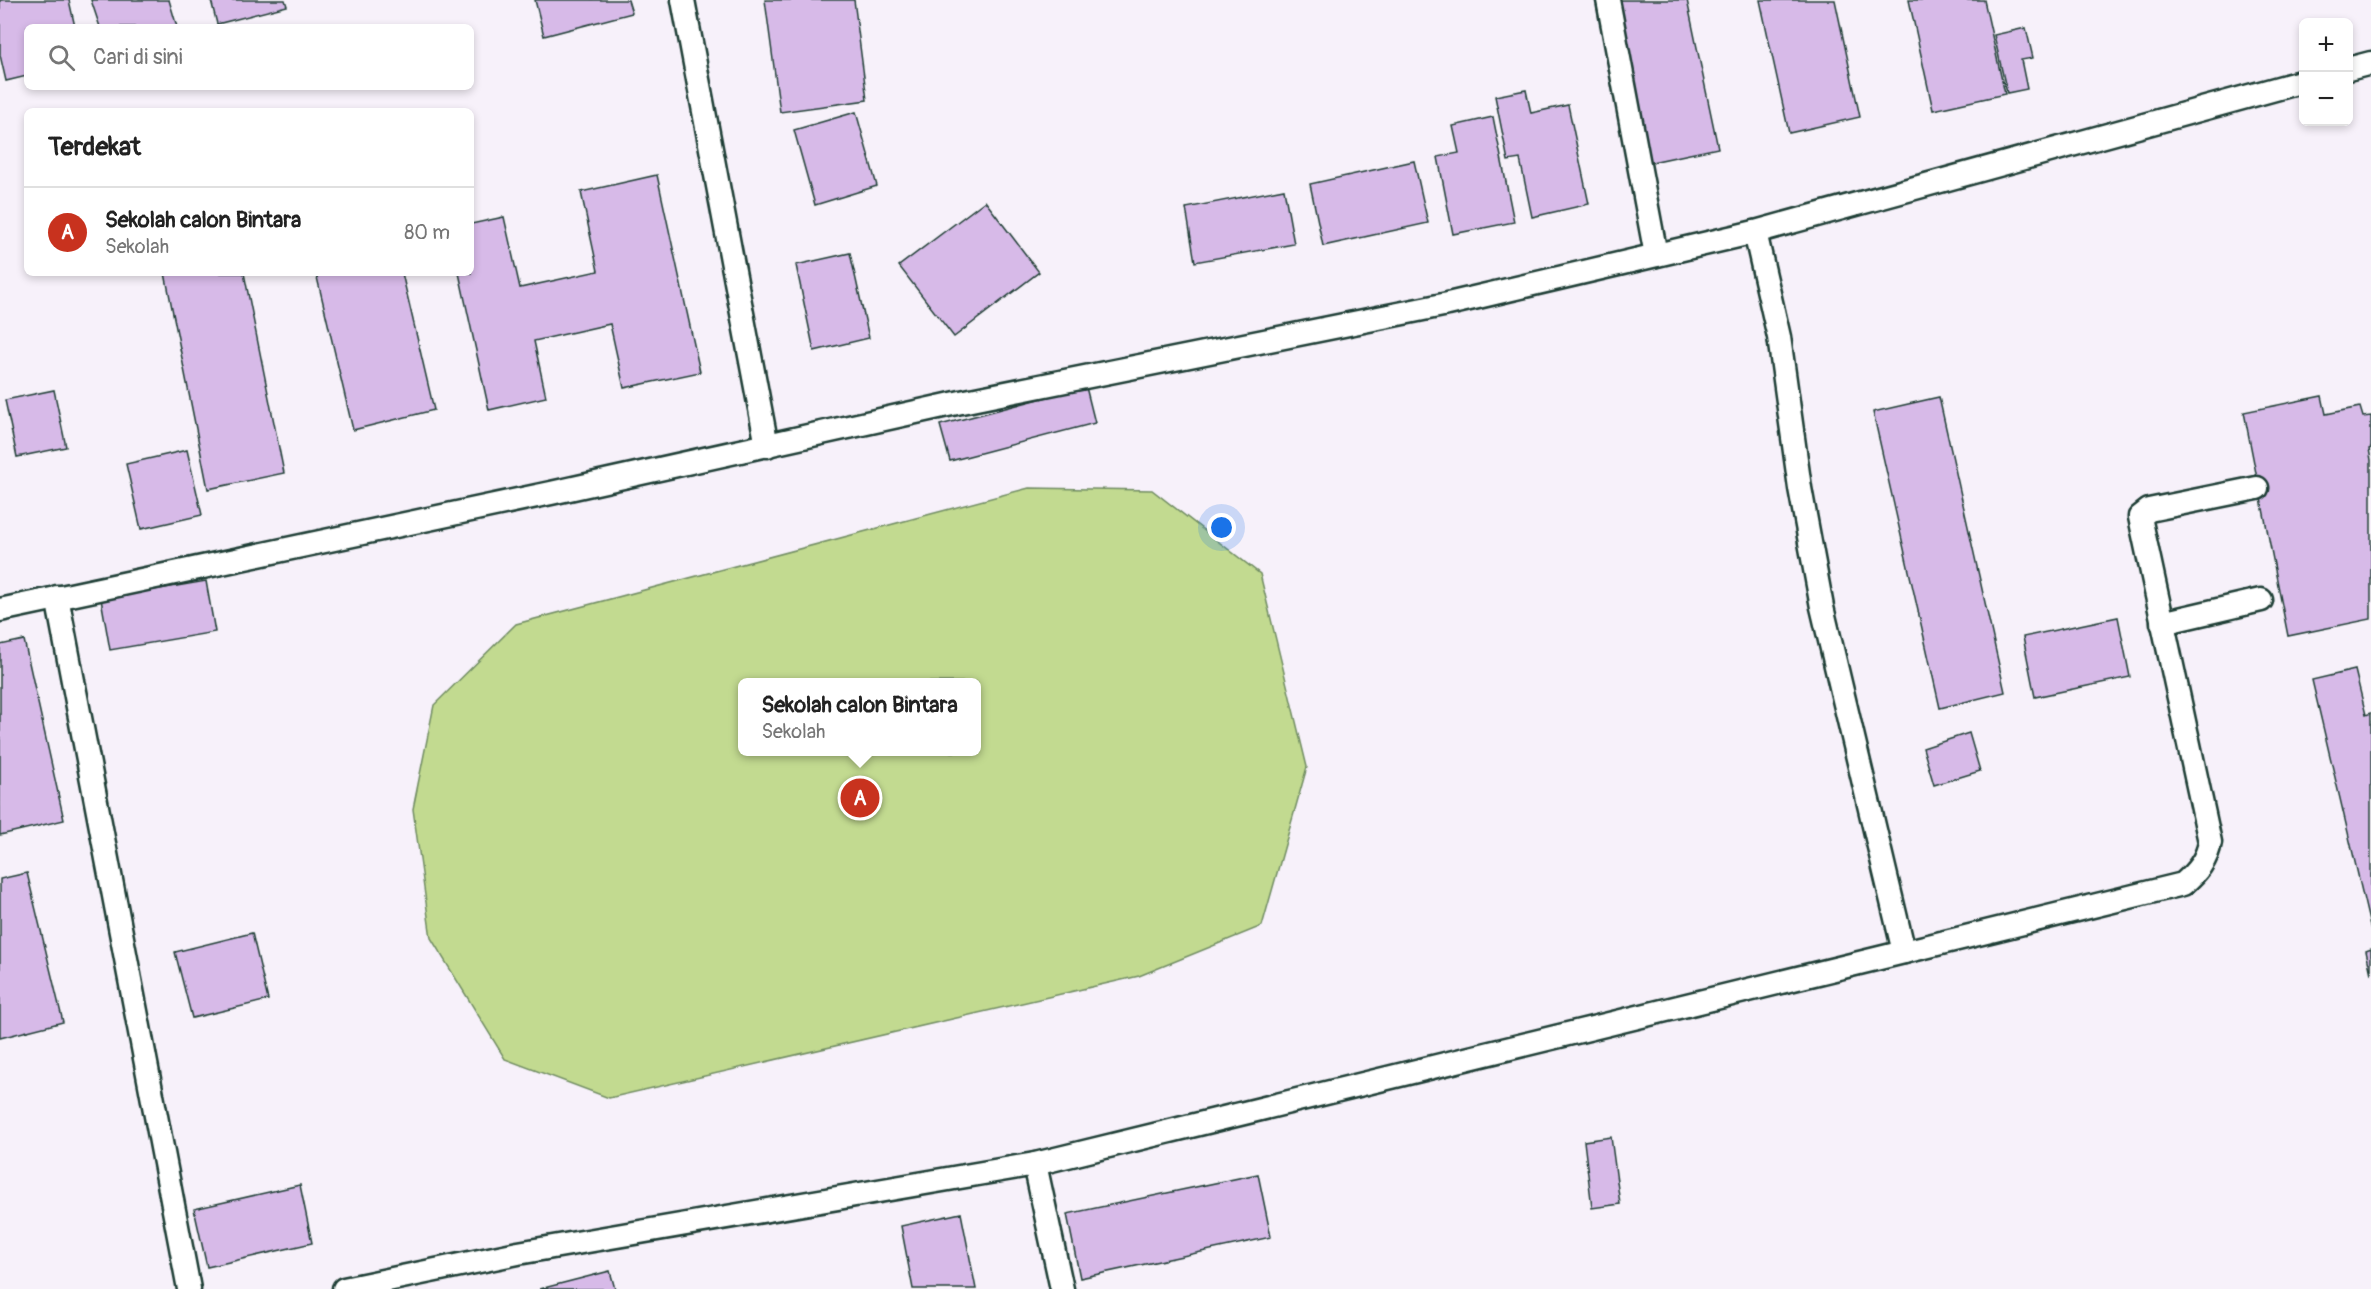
<!DOCTYPE html>
<html lang="id">
<head>
<meta charset="utf-8">
<style>
	body { margin:0; font-family:Pangolin,sans-serif; background:#f6f6f6; color:#222 }
	.controls { position:absolute; right:18px; top:18px; display:grid; overflow:hidden; border-radius:9px; box-shadow:0 3px 9px #0003 }
	.controls button { width:54px; height:54px; display:grid; place-items:center; padding:0; border:0; border-bottom:2px solid #e0e0e0; background:#fff; color:#222; font:30px sans-serif }
	.you { position:absolute; left:1222px; top:528px; width:21px; height:21px; margin:-15px; border:4px solid #fff; border-radius:50%; background:#1a73e8; box-shadow:0 0 0 9px #1a73e833 }
	.badge { display:grid; place-items:center; width:39px; height:39px; border-radius:50%; background:#c8321e; color:#fff; font-size:20px; font-weight:700 }
	.pin { position:absolute; translate:-50% -50%; border:3px solid #fff; box-shadow:0 2px 6px #0006 }
	.popup { position:absolute; left:738px; top:678px; width:243px; height:78px; box-sizing:border-box; display:grid; place-content:center; border-radius:9px; background:#fff; filter:drop-shadow(0 2px 4px #0005); font-size:20px; white-space:nowrap; color:#767676 }
	.popup b { font-size:22px; color:#222 }
	.popup::after { content:''; position:absolute; left:50%; top:100%; margin-left:-12px; border:12px solid transparent; border-top-color:#fff }
	.list { margin:0; padding:0; list-style:none }
	h2 { display:flex; justify-content:space-between; align-items:center; height:78px; margin:0; padding:0 24px; font-size:26px }
	h2 small { font-size:20px; font-weight:400; color:#767676 }
	.list li { display:grid; grid-template-columns:39px 1fr auto; gap:18px; align-items:center; box-sizing:border-box; height:90px; padding:0 24px; border-top:2px solid #e0e0e0 }
	.list b { display:block; font-size:22px; white-space:nowrap }
	.list p { margin:0; font-size:20px; white-space:nowrap; color:#767676 }
	.list em { font-size:20px; font-style:normal; color:#767676 }
	.icon { flex:none; width:33px; height:33px; fill:none; stroke:currentColor; stroke-width:2; stroke-linecap:round; stroke-linejoin:round }
	.map { position:relative; flex:none; width:2371px; height:1289px; overflow:hidden }
	.search { position:absolute; background:#fff; box-shadow:0 3px 9px #0003; left:24px; top:24px; width:450px; height:66px; display:flex; align-items:center; gap:15px; box-sizing:border-box; padding:0 21px; border-radius:9px; color:#767676; font-size:22px }
	.panel { position:absolute; background:#fff; box-shadow:0 3px 9px #0003; left:24px; top:108px; width:450px; height:168px; border-radius:9px }
	.map>svg:first-child { display:block }
	.green { fill:#c2da90; stroke:#708c62; stroke-width:1.5; fill-rule:evenodd }
	.building { fill:#d7bae8; stroke:#1f3d34; stroke-width:1.5 }
	.lines { fill:none; stroke-linecap:round; stroke-linejoin:round }
	.lane-casing { stroke:#1f3d34; stroke-width:27 }
	.lane { stroke:#fff; stroke-width:22 }
</style>
</head>
<body>
<div class="map">
<svg width="2371" height="1289" viewBox="0 0 2371 1289">
	<rect width="100%" height="100%" fill="#f7f1fa"/>
	<filter id="ink" filterUnits="userSpaceOnUse"><feTurbulence type="fractalNoise" baseFrequency=".0167" numOctaves="2"/><feDisplacementMap in="SourceGraphic" scale="12" xChannelSelector="R" yChannelSelector="G"/><feConvolveMatrix kernelMatrix="1 2 1 2 8 2 1 2 1" color-interpolation-filters="sRGB"/></filter>
	<g filter="url(#ink)">
		<!-- green -->
		<path class="green" d="M1029,488L1152,490L1260,574L1307,767L1262,926L1139,976L609,1098L505,1059L431,938L413,809L434,705L516,624ZM743,682H977V752H743Z"/>
		<!-- building -->
		<g class="building">
			<path d="M0,0H69L75,27H27V76L6,81L0,55Z"/>
			<path d="M91,0H169L177,27H100Z"/>
			<path d="M211,0H285L287,6L217,24Z"/>
			<path d="M535,0H628L632,13L544,36Z"/>
			<path d="M765,0H854L867,100L780,112Z"/>
			<path d="M1613,0H1687L1718,148L1647,163Z"/>
			<path d="M1760,0H1835L1860,117L1789,133Z"/>
			<path d="M1909,0H1984L2005,94L1933,110Z"/>
			<path d="M2026,28L2033,58L2021,60L2027,89L2007,93L1994,35Z"/>
			<path d="M1526,90L1531,113L1568,105L1589,204L1532,217L1520,159L1508,161L1495,96Z"/>
			<path d="M856,112L877,186L815,205L794,130Z"/>
			<path d="M1493,117L1514,222L1453,234L1438,157L1459,153L1453,126Z"/>
			<path d="M1414,161L1428,223L1323,246L1310,184Z"/>
			<path d="M657,175L700,372L624,388L610,324L534,341L546,397L489,410L459,273H471V224L504,217L520,288L598,271L581,192Z"/>
			<path d="M1284,189L1294,244L1195,262L1186,208Z"/>
			<path d="M985,201L1039,272L954,337L899,266Z"/>
			<path d="M850,253L869,338L814,351L796,265Z"/>
			<path d="M165,273H244L284,473L208,489Z"/>
			<path d="M316,273H402L434,410L353,430Z"/>
			<path d="M1086,387L1095,423L950,461L940,425Z"/>
			<path d="M54,390L66,447L17,457L5,400Z"/>
			<path d="M2322,396L2326,414L2360,407L2363,417L2371,416V448L2369,449L2371,460V619L2288,636L2244,412Z"/>
			<path d="M1939,397L2005,692L1940,708L1873,412Z"/>
			<path d="M187,450L202,515L141,529L126,464Z"/>
			<path d="M206,581L215,632L110,650L101,599Z"/>
			<path d="M2118,617L2130,677L2035,697L2023,637Z"/>
			<path d="M24,640L64,820L0,835V645Z"/>
			<path d="M2355,670L2366,715L2371,713V930L2312,680Z"/>
			<path d="M1969,733L1980,771L1934,785L1923,748Z"/>
			<path d="M27,873L63,1022L0,1038V879Z"/>
			<path d="M252,933L268,1000L192,1018L175,952Z"/>
			<path d="M2371,949V974L2366,951Z"/>
			<path d="M1611,1137L1620,1204L1592,1208L1584,1141Z"/>
			<path d="M1258,1174L1271,1237L1080,1278L1067,1214Z"/>
			<path d="M300,1185L312,1243L207,1267L194,1209Z"/>
			<path d="M961,1213L976,1289H913L901,1226Z"/>
			<path d="M610,1271L615,1289H540Z"/>
		</g>
		<g class="lines">
			<!-- lane casing -->
			<g class="lane-casing">
				<g id="lane">
					<path d="M683,0L767,446"/>
					<path d="M1608,0L1656,255"/>
					<path d="M2348,69L2371,63"/>
					<path d="M1755,232L2304,81"/>
					<path d="M57,597L189,1289"/>
					<path d="M0,610L551,493L961,402L1448,304L1755,232L1779,337L1800,488L1822,607L1904,952"/>
					<path d="M2162,623L2261,600"/>
					<path d="M1035,1164L2183,884C2197,872 2207,860 2210,842L2140,517L2149,510L2257,488"/>
					<path d="M344,1289L518,1253L1035,1164L1062,1289"/>
				</g>
			</g>
			<!-- lane -->
			<use href="#lane" class="lane"/>
		</g>
	</g>
</svg>
<div class="controls">
<button>+</button>
<button>−</button>
</div>
<div class="you"></div>
<div class="pin badge" style="left:860px;top:798px">A</div>
<div class="popup"><b>Sekolah calon Bintara</b>Sekolah</div>
<div class="search"><svg class="icon" aria-label="search" viewBox="0 0 24 24"><circle cx="10" cy="10" r="6"/><path d="M15 15l6 6"/></svg>Cari di sini</div>
<section class="panel">
<h2>Terdekat<small></small></h2>
<ul class="list">
<li><span class="badge">A</span><div><b>Sekolah calon Bintara</b><p>Sekolah</p></div><em>80 m</em></li>
</ul>
</section>
</div>
</body>
</html>
